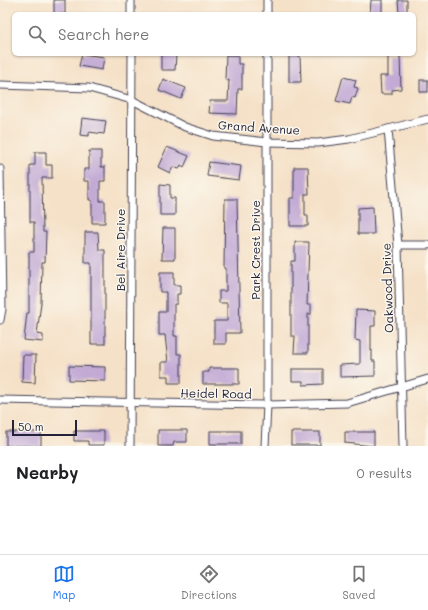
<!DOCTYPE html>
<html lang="en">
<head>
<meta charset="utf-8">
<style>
	body { margin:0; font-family:Mali,sans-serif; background:#f2f2f2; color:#202124 }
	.scale { position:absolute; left:12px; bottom:10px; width:65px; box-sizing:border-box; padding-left:4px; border:2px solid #22223b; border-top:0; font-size:11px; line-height:14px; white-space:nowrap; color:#22223b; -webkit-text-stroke:3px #fbf7ec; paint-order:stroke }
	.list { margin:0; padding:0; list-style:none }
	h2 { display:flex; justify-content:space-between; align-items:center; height:52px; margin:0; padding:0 16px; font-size:17px }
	h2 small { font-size:13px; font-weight:400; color:#757577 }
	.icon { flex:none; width:22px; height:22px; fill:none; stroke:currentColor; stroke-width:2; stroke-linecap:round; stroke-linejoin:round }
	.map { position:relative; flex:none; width:428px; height:446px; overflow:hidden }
	.search { position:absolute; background:#fff; box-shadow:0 1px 3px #0004; left:12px; right:12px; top:12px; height:44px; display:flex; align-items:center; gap:10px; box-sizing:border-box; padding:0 14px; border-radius:6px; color:#757577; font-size:15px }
	.sheet { height:108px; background:#fff }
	nav { display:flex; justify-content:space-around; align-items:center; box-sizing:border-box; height:56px; border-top:1px solid #e0e0e0; background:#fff; font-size:11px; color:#757577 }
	nav a { display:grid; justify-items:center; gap:2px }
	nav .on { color:#1a73e8 }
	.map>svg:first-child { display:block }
	.building { fill:#c2aad5 }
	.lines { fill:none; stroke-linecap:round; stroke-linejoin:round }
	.street-casing { stroke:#423f50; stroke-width:9 }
	.street { stroke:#fff; stroke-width:7 }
	.labels { text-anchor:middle; stroke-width:3; stroke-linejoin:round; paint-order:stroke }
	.street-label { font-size:12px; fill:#22223b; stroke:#fbf7ec }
</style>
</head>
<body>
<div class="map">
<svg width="428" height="446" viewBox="0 0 428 446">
	<rect width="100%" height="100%" fill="#fbf7ec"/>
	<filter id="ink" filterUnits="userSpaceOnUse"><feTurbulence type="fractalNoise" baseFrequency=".025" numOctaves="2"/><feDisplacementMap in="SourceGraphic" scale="8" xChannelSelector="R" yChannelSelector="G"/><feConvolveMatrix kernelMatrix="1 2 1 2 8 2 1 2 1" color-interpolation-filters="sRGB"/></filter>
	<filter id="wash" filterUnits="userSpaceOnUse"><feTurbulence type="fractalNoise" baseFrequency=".012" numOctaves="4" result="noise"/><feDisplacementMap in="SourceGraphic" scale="16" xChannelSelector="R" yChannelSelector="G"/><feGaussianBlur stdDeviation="0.9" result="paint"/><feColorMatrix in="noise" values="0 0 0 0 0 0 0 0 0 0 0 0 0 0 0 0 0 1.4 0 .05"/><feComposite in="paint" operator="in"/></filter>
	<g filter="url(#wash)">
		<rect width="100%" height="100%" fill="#f5e1c7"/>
		<g id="blocks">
			<!-- building -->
			<g class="building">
				<rect x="54" y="0" width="11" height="14"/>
				<path d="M371,0H382V14H370Z"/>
				<path d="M398,0H407V14H399Z"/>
				<path d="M82,54L104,57L102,70L79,66Z"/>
				<path d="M161,54H176L175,70H161Z"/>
				<path d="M226,55H238V64H242V89H238L237,114L209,113L210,101H228L229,80H225Z"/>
				<path d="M289,56H300L301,82H289Z"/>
				<path d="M388,56H400L401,89L392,90V94H381L380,76H388Z"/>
				<path d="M343,77L356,80L354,87L358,88L355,98L352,97L350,104L336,101Z"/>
				<path d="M163,79L186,88L181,99L159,90Z"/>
				<rect x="420" y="80" width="8" height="12"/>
				<path d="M82,118L106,121L104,134L89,132V136L80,135Z"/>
				<path d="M167,147L189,156L184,167L181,165L179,169L173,167L170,173L158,167Z"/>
				<path d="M89,151H101V167H105V181H100V201H105V223H92V200H89V181H84V169H89Z"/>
				<path d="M35,152H46V165H52V178H42L43,232H46L45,262H42L41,303L37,334L43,335V342L24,340L27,313H29V252H34V222H30V165H35Z"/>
				<path d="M209,162L241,166L239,180L207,176Z"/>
				<path d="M294,167H308L309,194H305V215H308V226H290V198H294Z"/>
				<path d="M160,184L170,185V198H175V215H160Z"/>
				<path d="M225,199H237L240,333H226V344H214V321H227V303H219V291H226V268H224Z"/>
				<path d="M373,207L374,234H358V208Z"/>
				<path d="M163,228H175V259H162Z"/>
				<path d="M85,232H98L99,250H105V344H91V263H85Z"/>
				<path d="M295,242H309L307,305H311V314H308V353H294L295,336H291V261H295Z"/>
				<path d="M160,272H174V285H180V294H177V304H174V336H177V354H181V383H168V376H161V362H168L165,335H159V312H166V292H160Z"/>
				<path d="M356,310L375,311V326H371V351L372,350V361H375V376L340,377V365L360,364V341L355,340Z"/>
				<path d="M23,355H36L35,383L22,382Z"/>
				<path d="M69,366L105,367V381L69,380Z"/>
				<path d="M209,368H239V384H203V372H209Z"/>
				<path d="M292,369H323V384L303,385V381H292Z"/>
				<path d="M158,430H187V442H174L173,446H158Z"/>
				<path d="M74,431H104V445H88V441H74Z"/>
				<rect x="210" y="431" width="31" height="13"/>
				<rect x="6" y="432" width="35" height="14"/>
				<rect x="291" y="432" width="29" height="13"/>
				<path d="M345,432H374V446L345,443Z"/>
			</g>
		</g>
	</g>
	<g filter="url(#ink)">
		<use href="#blocks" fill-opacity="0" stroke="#423f50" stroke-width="1"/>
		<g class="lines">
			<!-- street casing -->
			<g class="street-casing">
				<g id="street">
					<path d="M131,0V14"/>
					<path d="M267,14V0"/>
					<path d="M0,85L89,88L132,100L185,127L213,136L267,142L318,143L349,139L428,119"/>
					<path d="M388,129L398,245L403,446"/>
					<path d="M0,169L2,309L0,320"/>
					<path d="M398,245H428"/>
					<path d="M0,400L267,405L347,403L428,379"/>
					<path d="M130,446L132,54"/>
					<path d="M265,446L267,405V54"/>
				</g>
			</g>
			<!-- street -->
			<use href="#street" class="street"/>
		</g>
	</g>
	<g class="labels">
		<!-- street labels -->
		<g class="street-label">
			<text transform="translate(259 128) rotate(4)" y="4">Grand Avenue</text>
			<text transform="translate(121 250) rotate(-90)" y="4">Bel Aire Drive</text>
			<text transform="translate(256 250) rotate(-90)" y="4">Park Crest Drive</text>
			<text transform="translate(388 288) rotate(-92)" y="4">Oakwood Drive</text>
			<text transform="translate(216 394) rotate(1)" y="4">Heidel Road</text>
		</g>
	</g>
</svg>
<div class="scale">50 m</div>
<div class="search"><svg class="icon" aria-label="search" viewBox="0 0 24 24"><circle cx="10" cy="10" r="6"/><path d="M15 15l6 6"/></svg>Search here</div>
</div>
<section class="sheet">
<h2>Nearby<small>0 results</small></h2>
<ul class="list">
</ul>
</section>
<nav>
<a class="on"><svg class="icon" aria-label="map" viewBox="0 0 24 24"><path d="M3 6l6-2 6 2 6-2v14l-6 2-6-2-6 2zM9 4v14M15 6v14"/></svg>Map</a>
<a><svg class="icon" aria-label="directions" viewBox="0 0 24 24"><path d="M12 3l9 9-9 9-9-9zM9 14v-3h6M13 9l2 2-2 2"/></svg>Directions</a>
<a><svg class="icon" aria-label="saved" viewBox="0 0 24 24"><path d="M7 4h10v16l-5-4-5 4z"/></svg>Saved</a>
</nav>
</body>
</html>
